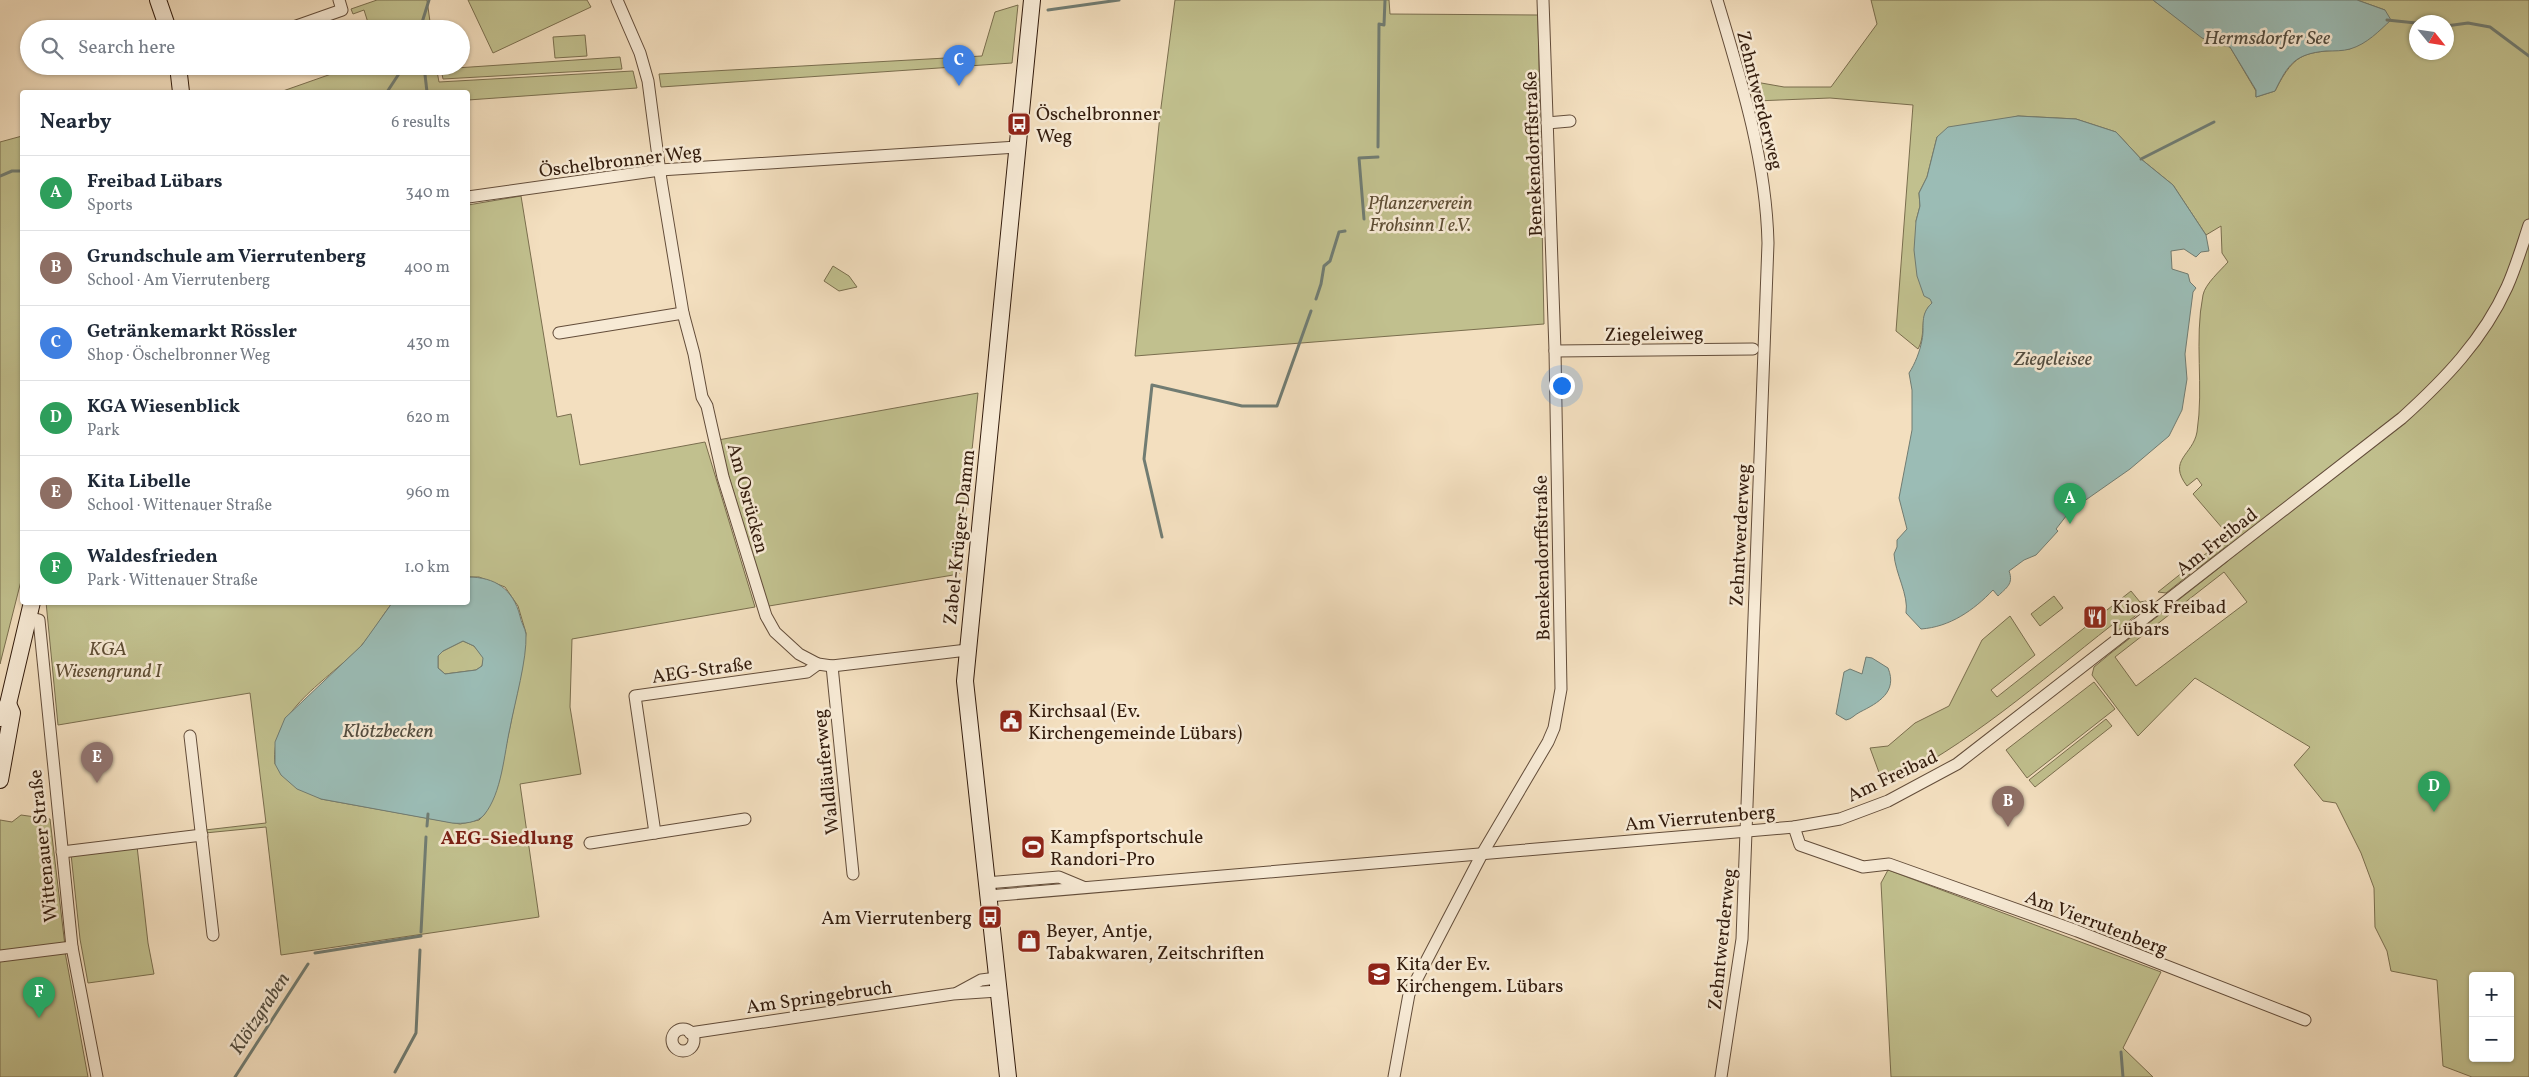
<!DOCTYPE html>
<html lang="en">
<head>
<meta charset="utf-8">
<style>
	body { margin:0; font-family:Vollkorn,serif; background:#f6f6f7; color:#1f2937 }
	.controls { position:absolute; right:15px; bottom:15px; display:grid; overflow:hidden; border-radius:5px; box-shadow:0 1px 4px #0004 }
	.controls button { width:45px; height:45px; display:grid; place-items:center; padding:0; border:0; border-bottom:1px solid #e0e1e3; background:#fff; color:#1f2937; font:25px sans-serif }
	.compass { position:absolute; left:2409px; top:15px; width:45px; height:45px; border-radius:50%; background:#fff; box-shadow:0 1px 4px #0004; rotate:120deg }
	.you { position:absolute; left:1561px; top:385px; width:18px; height:18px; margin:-12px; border:4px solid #fff; border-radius:50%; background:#1a73e8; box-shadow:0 0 0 8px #1a73e833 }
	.badge { display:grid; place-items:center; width:32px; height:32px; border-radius:50%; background:#8f2418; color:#fff; font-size:16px; font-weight:700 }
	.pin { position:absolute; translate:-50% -41px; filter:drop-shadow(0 1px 2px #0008) }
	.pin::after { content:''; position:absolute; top:26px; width:18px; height:15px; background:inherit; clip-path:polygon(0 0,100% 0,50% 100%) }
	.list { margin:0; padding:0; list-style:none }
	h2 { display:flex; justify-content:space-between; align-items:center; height:65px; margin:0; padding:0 20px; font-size:21px }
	h2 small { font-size:16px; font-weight:400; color:#747a83 }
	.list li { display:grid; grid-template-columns:32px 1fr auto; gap:15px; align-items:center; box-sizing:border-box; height:75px; padding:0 20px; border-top:1px solid #e0e1e3 }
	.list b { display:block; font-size:19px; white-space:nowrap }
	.list p { margin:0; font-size:16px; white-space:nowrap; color:#747a83 }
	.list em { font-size:16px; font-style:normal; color:#747a83 }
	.icon { flex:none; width:28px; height:28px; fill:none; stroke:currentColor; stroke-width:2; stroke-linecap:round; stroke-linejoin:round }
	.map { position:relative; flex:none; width:2529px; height:1077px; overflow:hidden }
	.search { position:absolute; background:#fff; box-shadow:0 1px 4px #0004; left:20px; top:20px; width:450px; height:55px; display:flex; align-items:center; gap:12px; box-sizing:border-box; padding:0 18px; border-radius:28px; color:#747a83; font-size:19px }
	.panel { position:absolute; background:#fff; box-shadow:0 1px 4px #0004; left:20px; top:90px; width:450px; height:515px; border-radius:5px }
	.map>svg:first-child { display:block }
	.green { fill:#c1c08e; stroke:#7a6e4e; fill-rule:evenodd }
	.water { fill:#9bbcb5; stroke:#717c72; fill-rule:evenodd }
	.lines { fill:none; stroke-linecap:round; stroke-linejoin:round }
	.stream { stroke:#717c72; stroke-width:3 }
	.street-casing { stroke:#634d3a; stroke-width:13 }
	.secondary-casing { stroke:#331c0d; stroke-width:18 }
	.street { stroke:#f7ead5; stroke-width:11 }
	.secondary { stroke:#f7ead5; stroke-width:16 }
	.labels { text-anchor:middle; stroke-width:5; stroke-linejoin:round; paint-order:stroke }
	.street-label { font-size:19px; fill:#331c0d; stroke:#f7ead5 }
	.poi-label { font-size:19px; fill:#331c0d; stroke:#f7ead5; text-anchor:start }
	.park-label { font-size:19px; font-style:italic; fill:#5e4d34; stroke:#f7ead5 }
	.water-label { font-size:20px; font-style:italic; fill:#524c3f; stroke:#f7ead5 }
	.neighbourhood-label { font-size:20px; font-weight:bold; fill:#7a1f14; stroke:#f7ead5 }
</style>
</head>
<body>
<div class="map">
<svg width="2529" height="1077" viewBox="0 0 2529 1077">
	<rect width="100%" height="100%" fill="#f3dfbf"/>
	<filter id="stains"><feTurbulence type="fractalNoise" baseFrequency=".004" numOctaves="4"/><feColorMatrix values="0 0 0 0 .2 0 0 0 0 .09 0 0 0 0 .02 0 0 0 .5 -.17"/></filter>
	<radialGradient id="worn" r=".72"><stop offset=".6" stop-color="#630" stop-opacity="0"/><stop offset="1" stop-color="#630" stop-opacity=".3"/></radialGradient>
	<!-- green -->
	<g class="green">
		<path d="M377,0H427L431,29H370L364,10L353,14L351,9Z"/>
		<path d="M468,0H587L591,7L493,53Z"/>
		<path d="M1175,0H1389L1390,14L1538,15L1544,324L1135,356L1160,115Z"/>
		<path d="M1871,0H2153L2210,42L2230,47L2256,91V97L2275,91C2296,49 2306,53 2350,49L2385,10L2357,0H2529V1077H2472L2443,1066L2437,980L2391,971L2387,951L2375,927L2374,888L2361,853L2336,803L2323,801L2294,765L2310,747L2195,678L2138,736L2092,675L2094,667L2111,653L2228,561V545L2197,569L2191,565L2229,536L2193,494L2202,485L2197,478L2187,486C2167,460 2193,455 2197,432C2204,387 2194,340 2203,295C2205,284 2221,270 2228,262L2222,253L2221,226L2206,235L2173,185L2141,159L2116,132L2076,119L2018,116L1937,137L1927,177L1919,193L1920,206L1916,221L1932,303C1918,316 1927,333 1918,349L1896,331L1913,105L1830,98L1755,101L1750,81L1784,87H1831L1877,24ZM2416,22H2446V52H2416ZM2224,572L2247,602L2136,686L2115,657ZM2473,976H2510V1058H2473Z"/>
		<path d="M1018,5L1012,63L661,87L659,74L982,56L995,12Z"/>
		<path d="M585,35L587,56L555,58L553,37Z"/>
		<path d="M620,57L622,69L443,79L441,69Z"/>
		<path d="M354,66H436L439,82L633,71L637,88L468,100V92H280Z"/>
		<path d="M22,136V577L0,664V142Z"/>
		<path d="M521,196L557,417L571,414L580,465L705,442L755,607L572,639L570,707L581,774L520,784L539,917L281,955L266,827L205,833V830L266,823L250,693L58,725L46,602L392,603C381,617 373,633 361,646C329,680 269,711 275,764L321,799L460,824L479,820L484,815L498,785L522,668L526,633L518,606L505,587L479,577H468V205Z"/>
		<path d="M833,266L849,276L857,287L839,291L824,281Z"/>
		<path d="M978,393L959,574L769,606L767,604L718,440Z"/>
		<path d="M2188,568L2190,574L2166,593L2158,592Z"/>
		<path d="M2131,591L2140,602L2146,601L2147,606L2117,631L2112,625C2039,682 1968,746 1884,786L1870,748L1888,746L1915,723L1949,706L1982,640L2010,616L2035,655L1991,690L1997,697Z"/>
		<path d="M2054,596L2063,608L2040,626L2031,614Z"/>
		<path d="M463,641L474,646L484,658L482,666L476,670L445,674L438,668V656L443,651Z"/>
		<path d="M2094,682L2115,709L2027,778L2006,750Z"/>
		<path d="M2106,719L2112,726L2035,787L2029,780Z"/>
		<path d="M21,815L50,819L65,946L0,954V820L12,822Z"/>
		<path d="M137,846L148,943L154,974L88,983L80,939L71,854Z"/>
		<path d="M1888,870L2161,972L2123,1048L2153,1077H1891L1881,883Z"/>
		<path d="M65,952L88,1077H0V960Z"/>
	</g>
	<!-- water -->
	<g class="water">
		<path d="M2153,0H2357L2385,10L2391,20C2379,31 2367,44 2350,49C2343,51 2334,51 2326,51C2295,54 2288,64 2275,91L2256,97V90L2230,47L2202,38Z"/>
		<path d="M2018,116L2076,119L2116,132L2141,159L2173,185L2206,235L2209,251L2201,252L2196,257L2184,249L2171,251L2172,269L2188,274L2190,282L2196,288L2193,292L2185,354L2187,379L2182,410L2169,436L2130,469L2070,511L2056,529L2058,531L2036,555L2024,560L2009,571C2014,584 2006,588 1998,596L1993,590C1974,610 1950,627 1921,629L1906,613C1909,595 1895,573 1894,554L1897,547V540L1907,529L1899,498L1912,430V390L1909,373C1915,364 1920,351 1922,340C1925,326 1919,315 1932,303L1930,299L1924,296L1917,276L1914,250L1916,221L1920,206L1919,193L1927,177L1937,137L1948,127Z"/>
		<path d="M468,577C495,577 513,589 520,616C521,622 525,628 526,634C527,660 515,701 510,728C504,754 502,793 484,815C477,823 463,824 452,823L321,799L297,789L281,775L275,764V742L285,718L362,645L392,603L468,602ZM463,641L474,646L483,658L482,666L476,670L445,674L438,668V656L443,651Z"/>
		<path d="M1866,657L1872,658L1888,668C1898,692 1878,703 1860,712C1854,715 1852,719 1846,720L1836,714L1844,672L1850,669L1862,674Z"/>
	</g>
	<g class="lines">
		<!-- stream -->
		<g class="stream">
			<path d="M1048,10L1119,0"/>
			<path d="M2387,20L2416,23"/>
			<path d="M2446,26L2468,23L2490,27L2529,56"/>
			<path d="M420,29L429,0"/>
			<path d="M424,66L427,92"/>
			<path d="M387,92L404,66"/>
			<path d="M1378,147L1379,24L1384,25L1385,0"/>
			<path d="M2141,159L2214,122"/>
			<path d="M0,176L12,171H22"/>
			<path d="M1364,219L1359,158L1378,157"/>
			<path d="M1316,299L1321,284L1324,266L1330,261L1339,232L1345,231"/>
			<path d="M1162,537L1144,459L1152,385L1242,406H1277L1311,311"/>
			<path d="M427,826L428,814"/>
			<path d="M421,932L426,837"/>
			<path d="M315,953L421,936"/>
			<path d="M2121,1052L2123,1077"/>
			<path d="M395,1072L416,1033L420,950"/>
			<path d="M235,1077L308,964"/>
		</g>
		<!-- street casing -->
		<g class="street-casing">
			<g id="street">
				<path d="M617,0L640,53L648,81L661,180L683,313L694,354L702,397L707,406L723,477L766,616L775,632L799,654L818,664L832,666L967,650"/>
				<path d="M1717,0C1741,80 1766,159 1768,243L1742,939L1721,1077"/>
				<path d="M288,29L342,10L339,0"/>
				<path d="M1547,123L1570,121"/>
				<path d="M468,197L660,170L1017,147"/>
				<path d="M559,333L683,313"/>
				<path d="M1555,351L1753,349"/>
				<path d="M27,617L39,620L72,947L97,1077"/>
				<path d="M832,666L853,874"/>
				<path d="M190,736L213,935"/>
				<path d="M1794,827L1800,845L1863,867L1889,864L2077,931L2305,1020"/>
				<path d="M655,833L635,696L807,672L818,664"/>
				<path d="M590,843L745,819"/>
				<path d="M62,852L202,835"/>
				<path d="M986,883L1059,877L1083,887"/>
				<path d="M988,896L1794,827L1840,819L1888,801L1957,764L2402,418C2444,380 2483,340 2507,287C2516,267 2522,246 2529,225"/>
				<path d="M0,956L72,947"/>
				<path d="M957,993L981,980L997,978"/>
				<circle cx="683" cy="1040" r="11"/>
				<path d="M690,1033L953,994L998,991"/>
				<path d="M1394,1077L1409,994L1482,854L1548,742L1554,728L1561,689L1555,351L1543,0"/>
			</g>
		</g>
		<!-- secondary casing -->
		<g class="secondary-casing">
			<g id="secondary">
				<path d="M158,0L168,29"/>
				<path d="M178,66L181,92"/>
				<path d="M0,718L8,704L32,602"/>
				<path d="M0,780L12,713L8,704"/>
				<path d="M1008,1077L965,681L1032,0"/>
			</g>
		</g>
		<!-- street -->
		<use href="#street" class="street"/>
		<!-- secondary -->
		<use href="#secondary" class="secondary"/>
	</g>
	<!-- icons -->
	<defs>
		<g id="bus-square" transform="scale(1.25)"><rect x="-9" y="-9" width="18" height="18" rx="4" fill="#8f2418" stroke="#f7ead5"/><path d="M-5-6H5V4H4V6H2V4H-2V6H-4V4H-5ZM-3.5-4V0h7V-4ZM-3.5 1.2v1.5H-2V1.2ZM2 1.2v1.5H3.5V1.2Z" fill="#fff"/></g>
		<g id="restaurant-square" transform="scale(1.25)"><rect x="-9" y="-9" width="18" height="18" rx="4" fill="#8f2418" stroke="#f7ead5"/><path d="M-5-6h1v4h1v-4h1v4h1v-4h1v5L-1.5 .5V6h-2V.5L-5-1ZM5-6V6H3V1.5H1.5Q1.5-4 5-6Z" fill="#fff"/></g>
		<g id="civic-square" transform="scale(1.25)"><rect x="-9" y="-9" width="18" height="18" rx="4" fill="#8f2418" stroke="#f7ead5"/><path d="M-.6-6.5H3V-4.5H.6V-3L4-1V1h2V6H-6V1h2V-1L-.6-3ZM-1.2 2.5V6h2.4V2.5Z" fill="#fff"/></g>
		<g id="stadium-square" transform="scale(1.25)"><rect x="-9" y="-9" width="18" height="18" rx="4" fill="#8f2418" stroke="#f7ead5"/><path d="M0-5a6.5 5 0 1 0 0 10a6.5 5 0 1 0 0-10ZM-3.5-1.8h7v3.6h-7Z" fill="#fff"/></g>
		<g id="shop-square" transform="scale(1.25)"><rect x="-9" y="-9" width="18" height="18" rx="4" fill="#8f2418" stroke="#f7ead5"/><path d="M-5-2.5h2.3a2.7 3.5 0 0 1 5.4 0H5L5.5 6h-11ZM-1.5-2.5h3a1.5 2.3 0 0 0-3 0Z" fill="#fff"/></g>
		<g id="school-square" transform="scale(1.25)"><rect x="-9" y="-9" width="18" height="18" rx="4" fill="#8f2418" stroke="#f7ead5"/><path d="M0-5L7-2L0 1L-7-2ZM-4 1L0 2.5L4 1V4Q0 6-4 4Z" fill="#fff"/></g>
	</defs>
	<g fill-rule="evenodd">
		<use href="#bus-square" x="1019" y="124"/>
		<use href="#restaurant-square" x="2095" y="617"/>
		<use href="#civic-square" x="1011" y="721"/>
		<use href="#stadium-square" x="1033" y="847"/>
		<use href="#bus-square" x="990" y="917"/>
		<use href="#shop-square" x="1029" y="941"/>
		<use href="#school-square" x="1379" y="974"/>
	</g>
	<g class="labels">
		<!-- street labels -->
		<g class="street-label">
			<text transform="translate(1761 100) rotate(76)" y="7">Zehntwerderweg</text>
			<text transform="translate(1532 154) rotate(-92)" y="7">Benekendorffstraße</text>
			<text transform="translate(620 160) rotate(-7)" y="7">Öschelbronner Weg</text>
			<text transform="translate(1654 333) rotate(-1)" y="7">Ziegeleiweg</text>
			<text transform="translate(749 498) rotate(75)" y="7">Am Osrücken</text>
			<text transform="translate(1739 535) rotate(-87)" y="7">Zehntwerderweg</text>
			<text transform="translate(958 537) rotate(-84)" y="7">Zabel-Krüger-Damm</text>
			<text transform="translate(2216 541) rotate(-38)" y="7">Am Freibad</text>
			<text transform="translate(1541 558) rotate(-91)" y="7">Benekendorffstraße</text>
			<text transform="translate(702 669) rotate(-8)" y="7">AEG-Straße</text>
			<text transform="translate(825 772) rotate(-96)" y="7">Waldläuferweg</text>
			<text transform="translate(1892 775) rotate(-25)" y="7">Am Freibad</text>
			<text transform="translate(1700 817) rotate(-5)" y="7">Am Vierrutenberg</text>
			<text transform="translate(42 846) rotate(-96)" y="7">Wittenauer Straße</text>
			<text transform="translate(2097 922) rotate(21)" y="7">Am Vierrutenberg</text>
			<text transform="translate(1721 939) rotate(-84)" y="7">Zehntwerderweg</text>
			<text transform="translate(819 996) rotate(-8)" y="7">Am Springebruch</text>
		</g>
		<!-- poi labels -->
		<g class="poi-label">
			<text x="1036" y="120">Öschelbronner<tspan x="1036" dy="22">Weg</tspan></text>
			<text x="2112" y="613">Kiosk Freibad<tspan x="2112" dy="22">Lübars</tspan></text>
			<text x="1028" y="717">Kirchsaal (Ev.<tspan x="1028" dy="22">Kirchengemeinde Lübars)</tspan></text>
			<text x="1050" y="843">Kampfsportschule<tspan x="1050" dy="22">Randori-Pro</tspan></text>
			<text x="972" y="924" text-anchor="end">Am Vierrutenberg</text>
			<text x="1046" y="937">Beyer, Antje,<tspan x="1046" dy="22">Tabakwaren, Zeitschriften</tspan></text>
			<text x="1396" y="970">Kita der Ev.<tspan x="1396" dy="22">Kirchengem. Lübars</tspan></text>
		</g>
		<!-- park labels -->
		<g class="park-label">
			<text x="1420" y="209">Pflanzerverein<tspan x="1420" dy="22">Frohsinn I e.V.</tspan></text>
			<text x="108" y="655">KGA<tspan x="108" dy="22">Wiesengrund I</tspan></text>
		</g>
		<!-- water labels -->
		<g class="water-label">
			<text x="2267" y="44">Hermsdorfer See</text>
			<text x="2053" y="365">Ziegeleisee</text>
			<text x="388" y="737">Klötzbecken</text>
			<text transform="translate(259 1013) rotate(-57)" y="7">Klötzgraben</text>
		</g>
		<!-- neighbourhood labels -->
		<g class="neighbourhood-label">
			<text x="507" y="844">AEG-Siedlung</text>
		</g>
	</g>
	<rect width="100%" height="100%" filter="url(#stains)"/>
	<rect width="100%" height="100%" fill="url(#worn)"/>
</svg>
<div class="controls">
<button>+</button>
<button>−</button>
</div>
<svg class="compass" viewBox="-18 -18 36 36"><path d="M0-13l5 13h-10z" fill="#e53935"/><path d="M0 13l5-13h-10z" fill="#747a83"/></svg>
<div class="you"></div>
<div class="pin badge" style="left:2070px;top:524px;background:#2e9e5b">A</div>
<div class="pin badge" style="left:2008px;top:827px;background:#8d6e63">B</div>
<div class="pin badge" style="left:959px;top:86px;background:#3f7fe0">C</div>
<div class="pin badge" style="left:2434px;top:812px;background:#2e9e5b">D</div>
<div class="pin badge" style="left:97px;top:783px;background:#8d6e63">E</div>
<div class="pin badge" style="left:39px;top:1018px;background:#2e9e5b">F</div>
<div class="search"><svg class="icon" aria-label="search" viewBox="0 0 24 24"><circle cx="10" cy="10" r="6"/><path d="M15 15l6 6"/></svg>Search here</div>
<section class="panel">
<h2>Nearby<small>6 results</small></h2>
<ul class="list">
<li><span class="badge" style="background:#2e9e5b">A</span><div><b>Freibad Lübars</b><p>Sports</p></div><em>340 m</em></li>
<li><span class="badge" style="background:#8d6e63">B</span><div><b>Grundschule am Vierrutenberg</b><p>School · Am Vierrutenberg</p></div><em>400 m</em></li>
<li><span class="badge" style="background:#3f7fe0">C</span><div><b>Getränkemarkt Rössler</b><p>Shop · Öschelbronner Weg</p></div><em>430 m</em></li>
<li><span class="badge" style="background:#2e9e5b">D</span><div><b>KGA Wiesenblick</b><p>Park</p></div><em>620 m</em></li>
<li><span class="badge" style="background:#8d6e63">E</span><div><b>Kita Libelle</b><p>School · Wittenauer Straße</p></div><em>960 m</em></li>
<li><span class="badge" style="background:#2e9e5b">F</span><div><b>Waldesfrieden</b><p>Park · Wittenauer Straße</p></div><em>1.0 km</em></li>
</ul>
</section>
</div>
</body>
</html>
